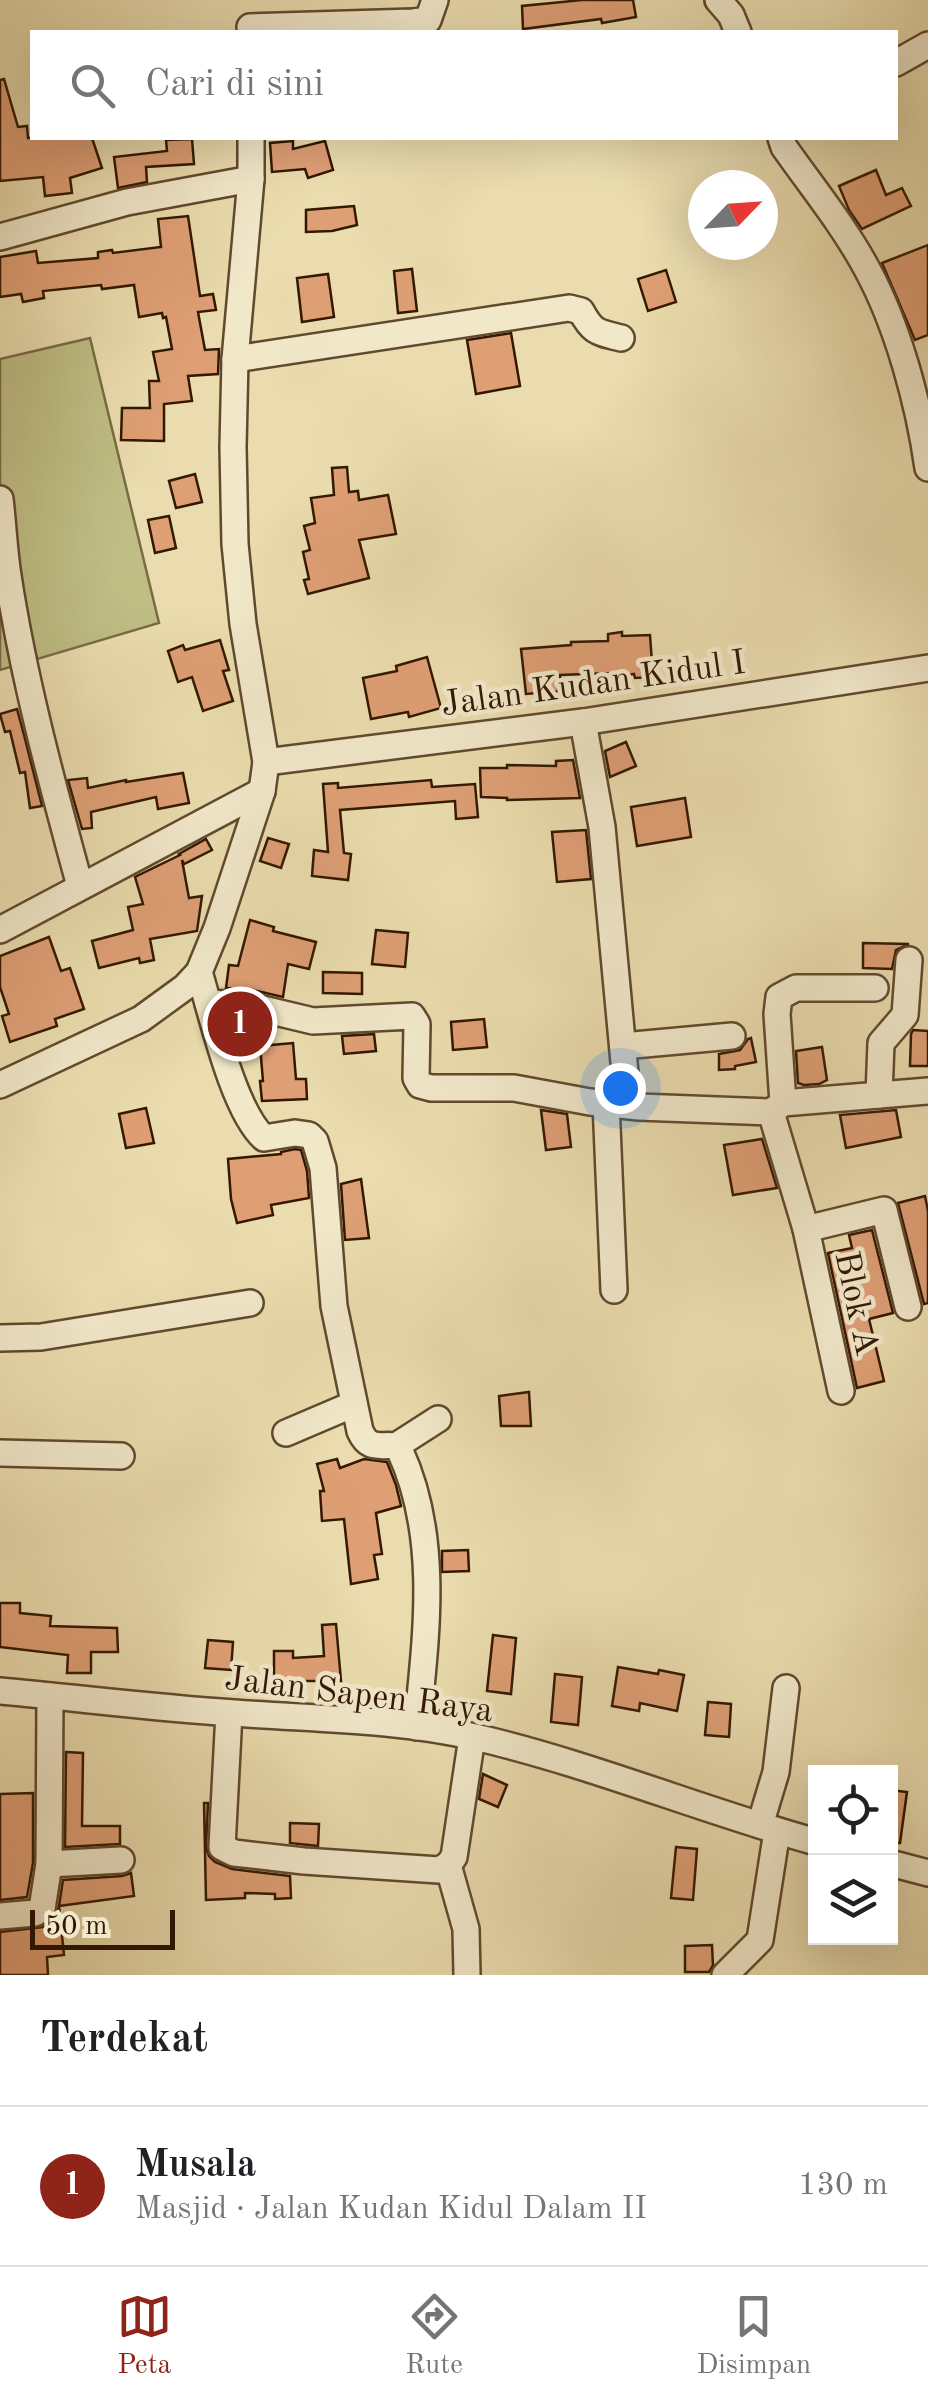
<!DOCTYPE html>
<html lang="id">
<head>
<meta charset="utf-8">
<style>
	body { margin:0; font-family:"Old Standard TT",serif; background:#f2f2f2; color:#202124 }
	.controls { position:absolute; right:30px; bottom:30px; display:grid; overflow:hidden; border-radius:0px; box-shadow:0 10px 40px #0002 }
	.controls button { width:90px; height:90px; display:grid; place-items:center; padding:0; border:0; border-bottom:2px solid #e0e0e0; background:#fff; color:#202124; font:50px sans-serif }
	.compass { position:absolute; left:688px; top:170px; width:90px; height:90px; border-radius:50%; background:#fff; box-shadow:0 10px 40px #0002; rotate:65deg }
	.scale { position:absolute; left:30px; bottom:25px; width:145px; box-sizing:border-box; padding-left:10px; border:5px solid #331802; border-top:0; font-size:28px; line-height:35px; white-space:nowrap; color:#331802; -webkit-text-stroke:8px #f1e8ca; paint-order:stroke }
	.you { position:absolute; left:620px; top:1088px; width:35px; height:35px; margin:-25px; border:8px solid #fff; border-radius:50%; background:#1a73e8; box-shadow:0 0 0 15px #1a73e833 }
	.badge { display:grid; place-items:center; width:65px; height:65px; border-radius:50%; background:#8f2418; color:#fff; font-size:32px; font-weight:700 }
	.pin { position:absolute; translate:-50% -50%; border:5px solid #fff; box-shadow:0 2px 10px #0006 }
	.list { margin:0; padding:0; list-style:none }
	h2 { display:flex; justify-content:space-between; align-items:center; height:130px; margin:0; padding:0 40px; font-size:42px }
	h2 small { font-size:32px; font-weight:400; color:#757577 }
	.list li { display:grid; grid-template-columns:65px 1fr auto; gap:30px; align-items:center; box-sizing:border-box; height:160px; padding:0 40px; border-top:2px solid #e0e0e0 }
	.list b { display:block; font-size:38px; white-space:nowrap }
	.list p { margin:0; font-size:32px; white-space:nowrap; color:#757577 }
	.list em { font-size:32px; font-style:normal; color:#757577 }
	.icon { flex:none; width:55px; height:55px; fill:none; stroke:currentColor; stroke-width:2; stroke-linecap:round; stroke-linejoin:round }
	.map { position:relative; flex:none; width:928px; height:1975px; overflow:hidden }
	.search { position:absolute; background:#fff; box-shadow:0 10px 40px #0002; left:30px; right:30px; top:30px; height:110px; display:flex; align-items:center; gap:25px; box-sizing:border-box; padding:0 35px; border-radius:0px; color:#757577; font-size:38px }
	.sheet { height:290px; background:#fff }
	nav { display:flex; justify-content:space-around; align-items:center; box-sizing:border-box; height:140px; border-top:2px solid #e0e0e0; background:#fff; font-size:28px; color:#757577 }
	nav a { display:grid; justify-items:center; gap:5px }
	nav .on { color:#8f2418 }
	.map>svg:first-child { display:block }
	.green { fill:#bfbe85; stroke:#796b44; stroke-width:2.5 }
	.building { fill:#df9f75; stroke:#331802; stroke-width:2.5 }
	.lines { fill:none; stroke-linecap:round; stroke-linejoin:round }
	.minor-casing { stroke:#61492d; stroke-width:30 }
	.minor { stroke:#f1e8ca; stroke-width:25 }
	.labels { text-anchor:middle; stroke-width:9; stroke-linejoin:round; paint-order:stroke }
	.street-label { font-size:35px; fill:#331802; stroke:#f1e8ca }
</style>
</head>
<body>
<div class="map">
<svg width="928" height="1975" viewBox="0 0 928 1975">
	<rect width="100%" height="100%" fill="#eadcae"/>
	<filter id="stains"><feTurbulence type="fractalNoise" baseFrequency=".002" numOctaves="4"/><feColorMatrix values="0 0 0 0 .2 0 0 0 0 .09 0 0 0 0 .02 0 0 0 .5 -.17"/></filter>
	<radialGradient id="worn" r=".72"><stop offset=".6" stop-color="#630" stop-opacity="0"/><stop offset="1" stop-color="#630" stop-opacity=".3"/></radialGradient>
	<!-- green -->
	<path class="green" d="M90,338L159,623L0,670V359Z"/>
	<!-- building -->
	<g class="building">
		<path d="M582,0H633L636,17L602,23L601,19L523,29L522,6Z"/>
		<path d="M4,79L18,127L27,126L28,138H92L102,168L70,178L72,193L45,196L43,177L0,181V80Z"/>
		<path d="M192,139L194,164L146,167L147,182L118,188L114,157L167,151L166,140Z"/>
		<path d="M293,141V149L325,141L333,170L308,178L305,169L272,172L270,143Z"/>
		<path d="M876,170L886,195L902,188L911,206L862,229L849,210L839,186Z"/>
		<path d="M354,206L357,225L332,231L306,232V210Z"/>
		<path d="M188,216L200,296L213,294L216,310L198,312L205,350L219,349L218,374L188,376L192,401L164,404V441L121,440L122,408H150L149,381H159L153,352L172,349L166,317L163,318L162,313L139,317L134,285L102,289L101,285L43,291L44,298L23,302L21,294L0,297V257L36,251L38,263L98,258V252L112,250L113,253L161,247L158,219Z"/>
		<path d="M928,245V335L915,340L882,263Z"/>
		<path d="M412,269L417,311L398,313L394,271Z"/>
		<path d="M666,270L676,302L648,311L638,279Z"/>
		<path d="M328,274L334,317L302,322L297,278Z"/>
		<path d="M511,333L520,386L476,394L467,340Z"/>
		<path d="M347,467L349,492L358,491L359,500L388,495L396,534L359,540L369,578L308,594L304,580L309,579L303,552L310,550L304,526L315,523L311,498L334,495L332,468Z"/>
		<path d="M195,474L202,502L176,508L169,481Z"/>
		<path d="M169,516L176,548L155,553L148,520Z"/>
		<path d="M622,632V636L650,635L653,677L635,678L634,674L613,677L612,673L560,675L561,691L526,694L521,649L571,645V642L608,641V634Z"/>
		<path d="M220,640L229,670L223,671L233,701L203,711L192,677L178,682L168,651L183,645L185,650Z"/>
		<path d="M427,657L441,708L409,717L408,712L371,719L363,678L397,671L396,666Z"/>
		<path d="M17,709L24,735L42,806L30,808L25,772L20,773L10,731L5,732L0,714Z"/>
		<path d="M626,742L636,766L610,777L605,751Z"/>
		<path d="M573,760L580,798L507,800V798L481,797L480,768H507V765L556,766V761Z"/>
		<path d="M183,773L189,803L158,809L156,797L91,812L92,828L82,829L68,780L87,778L88,788L126,780V782Z"/>
		<path d="M431,780L432,787L475,784L478,817L456,819L455,801L340,810L344,853L351,854L348,880L312,876L314,850L328,852L323,784L338,783V788Z"/>
		<path d="M685,798L691,837L637,846L631,807Z"/>
		<path d="M586,830L591,879L557,882L552,832Z"/>
		<path d="M268,838L289,844L281,868L260,861Z"/>
		<path d="M206,839L212,850L184,864L182,860L189,898L202,896L197,931L150,939L154,960L140,963L139,958L99,968L92,941L133,930L128,907L143,904L135,877L180,855L179,854Z"/>
		<path d="M250,920L274,927L273,931L316,942L309,969L288,964L283,997L249,989L226,988L229,965L238,966Z"/>
		<path d="M376,930L408,933L405,967L372,964Z"/>
		<path d="M49,937L61,971L70,968L84,1009L55,1019L57,1026L10,1042L2,1016L9,1014L0,987V956Z"/>
		<path d="M863,943L909,944L896,950L892,969L863,968Z"/>
		<path d="M323,972L362,973V994L323,993Z"/>
		<path d="M484,1019L487,1047L453,1050L451,1022Z"/>
		<path d="M913,1030L928,1031V1066H910L911,1034Z"/>
		<path d="M374,1034L376,1051L344,1054L342,1036Z"/>
		<path d="M751,1038L756,1062L735,1066V1069L719,1070V1054L740,1050L748,1039Z"/>
		<path d="M293,1043L296,1079H306L307,1099L262,1101L260,1081H263L260,1046Z"/>
		<path d="M822,1047L827,1080L819,1084L804,1085L798,1083L796,1051Z"/>
		<path d="M146,1108L154,1143L126,1148L119,1114Z"/>
		<path d="M541,1110L567,1114L571,1147L546,1150Z"/>
		<path d="M896,1110L901,1137L846,1148L840,1115Z"/>
		<path d="M762,1139L777,1188L733,1195L724,1145Z"/>
		<path d="M295,1149L301,1150L307,1171L309,1198L271,1205L273,1215L237,1223L231,1199L228,1159L281,1154V1152Z"/>
		<path d="M361,1179L369,1238L345,1240L341,1184Z"/>
		<path d="M925,1196L928,1211V1303L924,1304L898,1203Z"/>
		<path d="M872,1230L893,1313L869,1319L884,1381L857,1388L828,1253L852,1248L849,1235Z"/>
		<path d="M529,1392L531,1426H501L499,1396Z"/>
		<path d="M337,1459L340,1468L364,1459L387,1462L396,1485L401,1506L376,1513L382,1554L374,1555L378,1579L351,1584L344,1519L322,1521L320,1491H324L317,1464Z"/>
		<path d="M468,1550L469,1571L442,1572V1551Z"/>
		<path d="M0,1603H20V1613L51,1616L50,1626L117,1628L118,1652H91V1673H67L68,1655L0,1647Z"/>
		<path d="M336,1624L341,1681H293V1684H274V1651H293V1658L324,1656L322,1625Z"/>
		<path d="M493,1635L516,1638L511,1694L487,1691Z"/>
		<path d="M208,1640L233,1642L231,1670L205,1668Z"/>
		<path d="M618,1667L658,1674L659,1670L684,1675L677,1711L640,1703L639,1711L612,1706Z"/>
		<path d="M555,1674L582,1677L578,1725L551,1722Z"/>
		<path d="M708,1702L731,1704L729,1737L705,1735Z"/>
		<path d="M66,1752L83,1753L82,1826H120V1844L65,1847Z"/>
		<path d="M483,1774L507,1785L498,1807L479,1799Z"/>
		<path d="M890,1790L907,1792L900,1843H890Z"/>
		<path d="M33,1793V1863L27,1897L0,1900V1794Z"/>
		<path d="M204,1803H208L206,1846L209,1856L215,1862L232,1869L290,1876L291,1898L275,1899V1894L245,1893V1898L206,1900Z"/>
		<path d="M290,1823L319,1824L318,1846L290,1843Z"/>
		<path d="M676,1847L697,1849L693,1900L671,1898Z"/>
		<path d="M131,1873L134,1896L59,1906L63,1880L122,1876Z"/>
		<path d="M59,1906L64,1955L47,1957L48,1975H0V1932L43,1927L55,1919Z"/>
		<path d="M712,1945L713,1965L709,1972H685V1946Z"/>
	</g>
	<g class="lines">
		<!-- minor casing -->
		<g class="minor-casing">
			<g id="minor">
				<path d="M718,0L731,15L738,32"/>
				<path d="M250,27L413,22L428,20L435,0"/>
				<path d="M896,63L928,45"/>
				<path d="M781,138L784,147C812,187 844,226 867,269C898,326 919,404 928,468"/>
				<path d="M0,237L127,202L251,179"/>
				<path d="M235,359L569,308L581,311C593,333 597,332 621,338"/>
				<path d="M0,499C3,524 4,550 8,576C24,681 52,783 80,886"/>
				<path d="M583,722L602,827L628,1105"/>
				<path d="M266,762L583,722L928,668"/>
				<path d="M0,930L262,791"/>
				<path d="M199,972C212,1014 233,1110 264,1138L295,1133L309,1135L315,1141L323,1168L334,1306L360,1431C369,1451 379,1444 396,1446L400,1451C440,1537 426,1637 417,1727"/>
				<path d="M208,1003L246,1005L313,1021L412,1016L417,1024L416,1078L420,1085L431,1088H514L590,1102L639,1107L771,1112L783,1103L928,1091"/>
				<path d="M623,1046L732,1036"/>
				<path d="M0,1085L141,1019L185,987L199,972L217,928L262,791L266,762L243,624L235,544L233,447L235,359L251,179V138"/>
				<path d="M879,1095L881,1043L905,1015L909,960"/>
				<path d="M606,1103L614,1290"/>
				<path d="M783,1103L777,1014L779,997L796,988H875"/>
				<path d="M771,1112L806,1229L841,1391"/>
				<path d="M806,1229L884,1210L908,1307"/>
				<path d="M0,1338L41,1337L250,1303"/>
				<path d="M286,1433L354,1404"/>
				<path d="M396,1446L438,1419"/>
				<path d="M0,1453L121,1456"/>
				<path d="M0,1691C78,1698 156,1708 234,1713C314,1719 397,1719 475,1737C591,1764 701,1810 816,1842"/>
				<path d="M229,1713L222,1847L234,1853L304,1861L439,1870L448,1865L454,1857L472,1737"/>
				<path d="M760,1825L776,1772L786,1688"/>
				<path d="M890,1863L928,1873"/>
				<path d="M49,1864L121,1860"/>
				<path d="M448,1865L466,1929L467,1975"/>
				<path d="M0,1916L35,1913L42,1909L49,1864L50,1696"/>
				<path d="M725,1975L760,1940L777,1831"/>
			</g>
		</g>
		<!-- minor -->
		<use href="#minor" class="minor"/>
	</g>
	<g class="labels">
		<!-- street labels -->
		<g class="street-label">
			<text transform="translate(593 682) rotate(-8)" y="12">Jalan Kudan Kidul I</text>
			<text transform="translate(858 1303) rotate(78)" y="12">Blok A</text>
			<text transform="translate(359 1693) rotate(7)" y="12">Jalan Sapen Raya</text>
		</g>
	</g>
	<rect width="100%" height="100%" filter="url(#stains)"/>
	<rect width="100%" height="100%" fill="url(#worn)"/>
</svg>
<div class="controls">
<button><svg class="icon" aria-label="locate" viewBox="0 0 24 24"><circle cx="12" cy="12" r="6"/><path d="M12 2v4M12 18v4M2 12h4M18 12h4"/></svg></button>
<button><svg class="icon" aria-label="layers" viewBox="0 0 24 24"><path d="M12 4l9 5-9 5-9-5zM3 14l9 5 9-5"/></svg></button>
</div>
<svg class="compass" viewBox="-18 -18 36 36"><path d="M0-13l5 13h-10z" fill="#e53935"/><path d="M0 13l5-13h-10z" fill="#757577"/></svg>
<div class="scale">50 m</div>
<div class="you"></div>
<div class="pin badge" style="left:240px;top:1024px">1</div>
<div class="search"><svg class="icon" aria-label="search" viewBox="0 0 24 24"><circle cx="10" cy="10" r="6"/><path d="M15 15l6 6"/></svg>Cari di sini</div>
</div>
<section class="sheet">
<h2>Terdekat<small></small></h2>
<ul class="list">
<li><span class="badge">1</span><div><b>Musala</b><p>Masjid · Jalan Kudan Kidul Dalam II</p></div><em>130 m</em></li>
</ul>
</section>
<nav>
<a class="on"><svg class="icon" aria-label="map" viewBox="0 0 24 24"><path d="M3 6l6-2 6 2 6-2v14l-6 2-6-2-6 2zM9 4v14M15 6v14"/></svg>Peta</a>
<a><svg class="icon" aria-label="directions" viewBox="0 0 24 24"><path d="M12 3l9 9-9 9-9-9zM9 14v-3h6M13 9l2 2-2 2"/></svg>Rute</a>
<a><svg class="icon" aria-label="saved" viewBox="0 0 24 24"><path d="M7 4h10v16l-5-4-5 4z"/></svg>Disimpan</a>
</nav>
</body>
</html>
